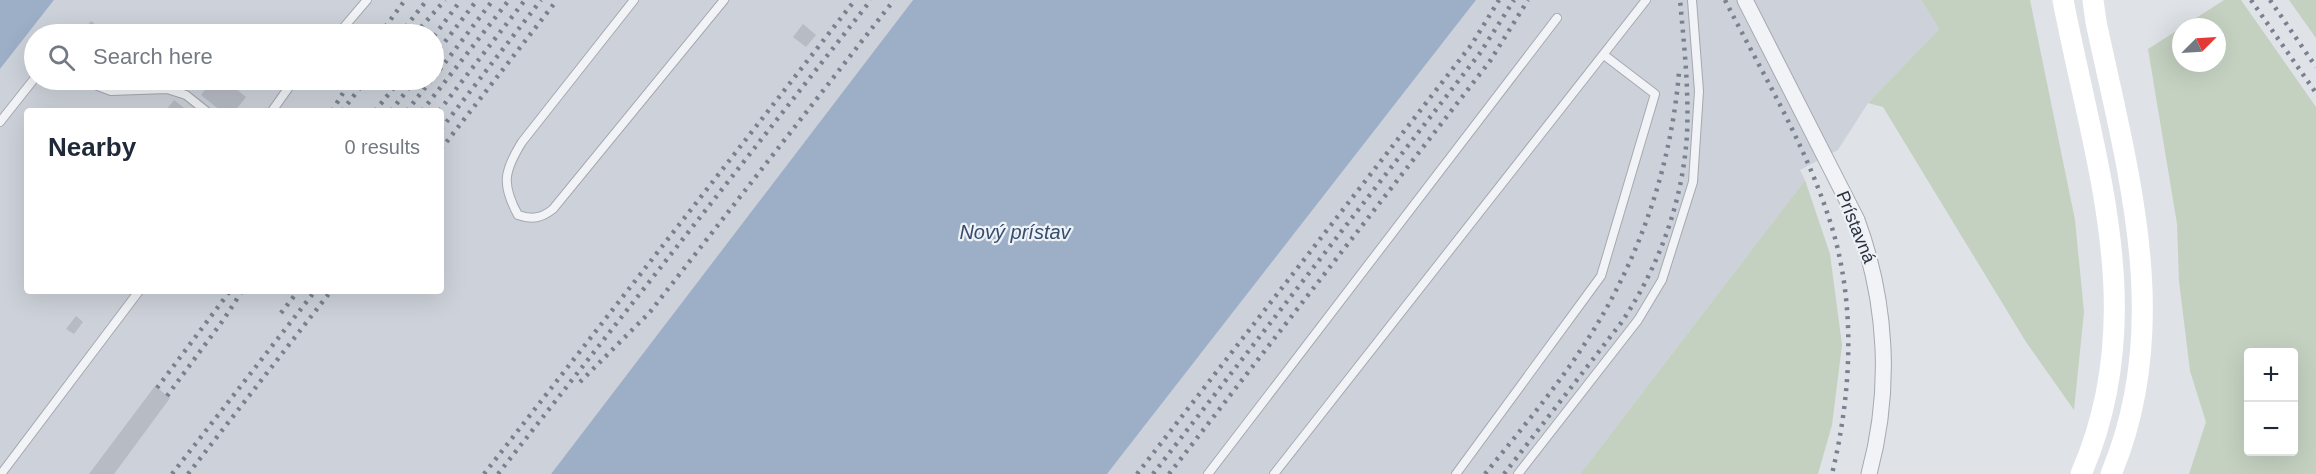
<!DOCTYPE html>
<html lang="en">
<head>
<meta charset="utf-8">
<style>
	body { margin:0; font-family:Helvetica,sans-serif; background:#f2f2f3; color:#1f2937 }
	.controls { position:absolute; right:18px; bottom:18px; display:grid; overflow:hidden; border-radius:6px; box-shadow:0 6px 24px #0002 }
	.controls button { width:54px; height:54px; display:grid; place-items:center; padding:0; border:0; border-bottom:2px solid #e0e1e3; background:#fff; color:#1f2937; font:30px sans-serif }
	.compass { position:absolute; left:2172px; top:18px; width:54px; height:54px; border-radius:50%; background:#fff; box-shadow:0 6px 24px #0002; rotate:66deg }
	.list { margin:0; padding:0; list-style:none }
	h2 { display:flex; justify-content:space-between; align-items:center; height:78px; margin:0; padding:0 24px; font-size:26px }
	h2 small { font-size:20px; font-weight:400; color:#747a83 }
	.icon { flex:none; width:33px; height:33px; fill:none; stroke:currentColor; stroke-width:2; stroke-linecap:round; stroke-linejoin:round }
	.map { position:relative; flex:none; width:2316px; height:474px; overflow:hidden }
	.search { position:absolute; background:#fff; box-shadow:0 6px 24px #0002; left:24px; top:24px; width:420px; height:66px; display:flex; align-items:center; gap:15px; box-sizing:border-box; padding:0 21px; border-radius:33px; color:#747a83; font-size:22px }
	.panel { position:absolute; background:#fff; box-shadow:0 6px 24px #0002; left:24px; top:108px; width:420px; height:186px; border-radius:6px }
	.map>svg:first-child { display:block }
	.built { fill:#cdd1d9; fill-rule:evenodd }
	.green { fill:#c4d1c1; fill-rule:evenodd }
	.water { fill:#9cafc6 }
	.building { fill:#b7bbc4 }
	.lines { fill:none; stroke-linecap:round; stroke-linejoin:round }
	.service-casing { stroke:#a5a9b1; stroke-width:10 }
	.minor-casing { stroke:#a5a9b1; stroke-width:17 }
	.service { stroke:#f1f3f6; stroke-width:8 }
	.minor { stroke:#f1f3f6; stroke-width:15 }
	.secondary { stroke:#fff; stroke-width:21 }
	.rail { stroke:#798190; stroke-width:4.5; stroke-dasharray:3 6; stroke-linecap:butt }
	.labels { text-anchor:middle; stroke-width:4.5; stroke-linejoin:round; paint-order:stroke }
	.street-label { font-size:18px; fill:#29303e; stroke:#eef1f5 }
	.water-label { font-size:20px; font-style:italic; fill:#354d6f; stroke:#eef1f5 }
</style>
</head>
<body>
<div class="map">
<svg width="2316" height="474" viewBox="0 0 2316 474">
	<rect width="100%" height="100%" fill="#dfe2e7"/>
	<!-- built -->
	<g class="built">
		<path d="M54,0H913L551,474H0V69ZM34,34H434V80H34ZM27,111H441V291H27Z"/>
		<path d="M1476,0H1921L1939,29L1868,103L1838,150L1800,170L1805,180L1580,474H1107Z"/>
	</g>
	<!-- green -->
	<g class="green">
		<path d="M1921,0H2030L2075,220L2084,312L2074,410L2026,342L1883,107L1868,103L1939,29Z"/>
		<path d="M2224,0H2241L2316,107V474H2189L2206,422L2190,371L2179,281L2177,224L2148,49L2181,28V63H2217V27H2182ZM2248,352H2294V452H2248Z"/>
		<path d="M2289,0H2316V38Z"/>
		<path d="M1805,180L1830,254L1842,345L1832,425L1818,474H1580Z"/>
	</g>
	<!-- water -->
	<g class="water">
		<path d="M0,0H54L0,69Z"/>
		<path d="M913,0H1476L1107,474H551Z"/>
	</g>
	<!-- building -->
	<g class="building">
		<path d="M91,21L101,29L99,31L101,33L99,34H81Z"/>
		<path d="M803,24L816,35L806,47L793,37Z"/>
		<path d="M213,80H225L246,97L235,111H221L201,95Z"/>
		<path d="M174,100L188,111H169L167,109Z"/>
		<path d="M76,316L83,322L74,334L66,329Z"/>
		<path d="M155,386L170,398L114,474H89Z"/>
	</g>
	<g class="lines">
		<!-- service casing -->
		<g class="service-casing">
			<g id="service">
				<path d="M634,0L522,142C504,171 501,184 518,215C532,220 542,218 553,209L724,0"/>
				<path d="M338,34L367,0"/>
				<path d="M82,80L111,91L167,89L186,95L206,111"/>
				<path d="M272,111L294,80"/>
				<path d="M0,122L34,79"/>
				<path d="M1,474L139,291"/>
				<path d="M1208,474L1557,18"/>
				<path d="M1274,474L1646,0"/>
				<path d="M1456,474L1601,276L1655,94L1604,55"/>
				<path d="M1518,474L1638,320L1662,280L1693,182L1699,91L1692,0"/>
			</g>
		</g>
		<!-- minor casing -->
		<g class="minor-casing">
			<path id="minor" d="M1745,0L1857,220C1887,302 1892,389 1869,474"/>
		</g>
		<!-- service -->
		<use href="#service" class="service"/>
		<!-- minor -->
		<use href="#minor" class="minor"/>
		<!-- secondary -->
		<g class="secondary">
			<path d="M2063,0C2094,161 2151,315 2081,474"/>
			<path d="M2093,0L2096,22C2128,172 2174,325 2111,474"/>
		</g>
		<!-- rail -->
		<g class="rail">
			<path d="M1725,0C1763,75 1809,150 1833,231C1856,310 1851,395 1832,474"/>
			<path d="M2251,0L2316,93"/>
			<path d="M2270,0L2316,67"/>
			<path d="M380,34L405,0"/>
			<path d="M400,34L427,0"/>
			<path d="M415,34L445,0"/>
			<path d="M434,36L461,0"/>
			<path d="M434,56L477,0"/>
			<path d="M434,77L493,0"/>
			<path d="M332,111L351,80"/>
			<path d="M342,111L366,80"/>
			<path d="M375,111L400,80"/>
			<path d="M391,111L415,80"/>
			<path d="M407,111L431,80"/>
			<path d="M422,111L509,0"/>
			<path d="M439,111L525,0"/>
			<path d="M441,129L541,0"/>
			<path d="M441,149L557,0"/>
			<path d="M281,313L298,291"/>
			<path d="M580,382L650,312L894,0"/>
			<path d="M157,388L230,291"/>
			<path d="M167,396L224,319L242,291"/>
			<path d="M172,474L315,291"/>
			<path d="M188,474L331,291"/>
			<path d="M484,474L855,0"/>
			<path d="M498,474L871,0"/>
			<path d="M1137,474L1472,44L1499,0"/>
			<path d="M1153,474L1480,53L1514,0"/>
			<path d="M1169,474L1490,61L1528,0"/>
			<path d="M1485,474C1518,433 1553,392 1582,348C1637,266 1671,170 1679,72"/>
			<path d="M1504,474L1621,323C1659,267 1683,201 1687,134C1689,89 1684,44 1680,0"/>
		</g>
	</g>
	<g class="labels">
		<!-- street labels -->
		<g class="street-label">
			<text transform="translate(1856 227) rotate(68)" y="6">Prístavná</text>
		</g>
		<!-- water labels -->
		<g class="water-label">
			<text x="1015" y="239">Nový prístav</text>
		</g>
	</g>
</svg>
<div class="controls">
<button>+</button>
<button>−</button>
</div>
<svg class="compass" viewBox="-18 -18 36 36"><path d="M0-13l5 13h-10z" fill="#e53935"/><path d="M0 13l5-13h-10z" fill="#747a83"/></svg>
<div class="search"><svg class="icon" aria-label="search" viewBox="0 0 24 24"><circle cx="10" cy="10" r="6"/><path d="M15 15l6 6"/></svg>Search here</div>
<section class="panel">
<h2>Nearby<small>0 results</small></h2>
<ul class="list">
</ul>
</section>
</div>
</body>
</html>
